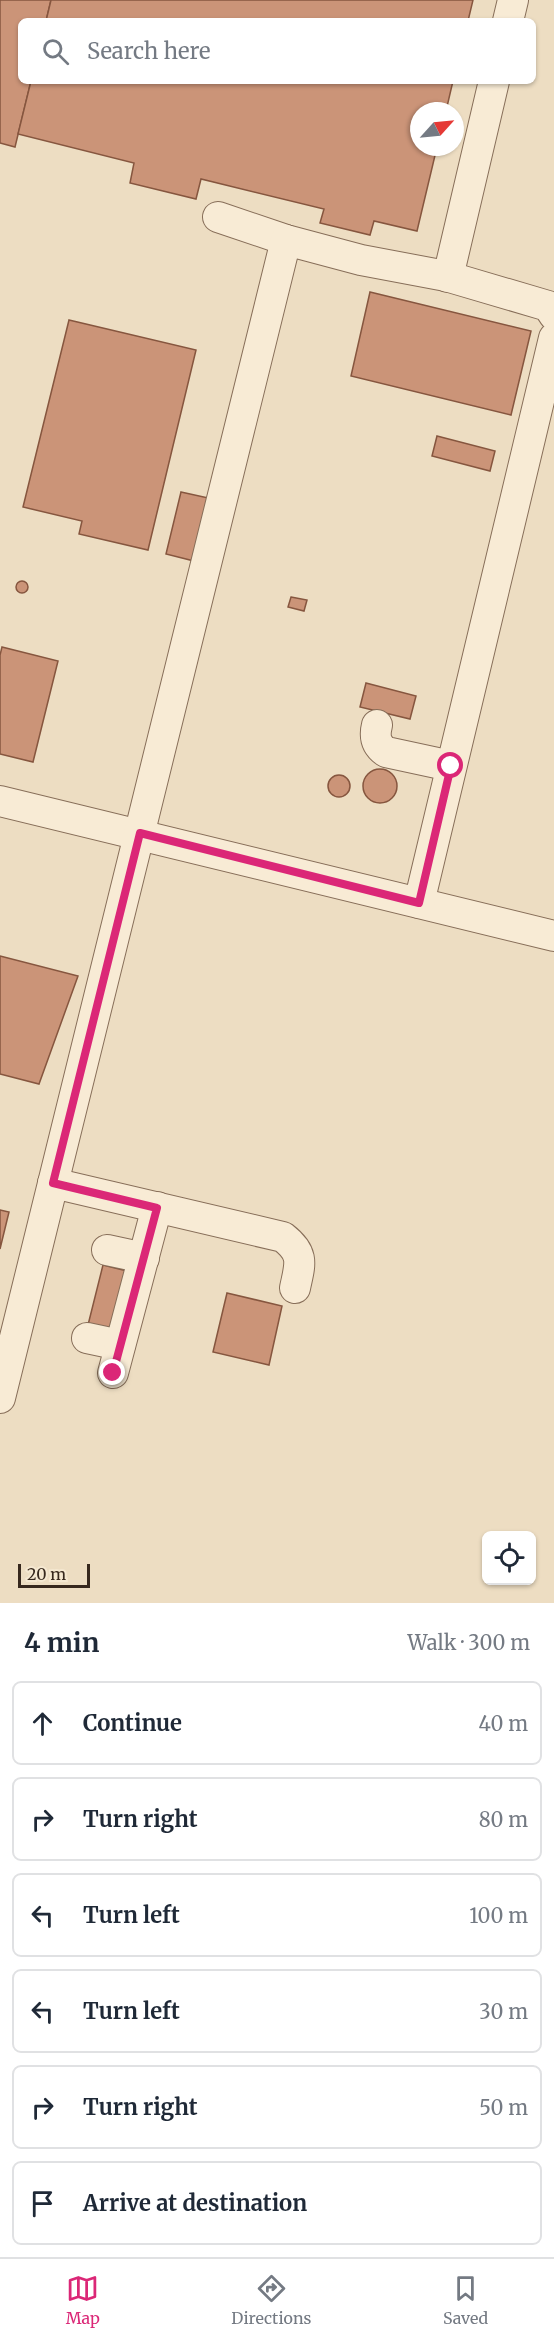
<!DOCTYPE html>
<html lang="en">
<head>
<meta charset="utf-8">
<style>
	body { margin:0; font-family:Merriweather,serif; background:#f6f6f7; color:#1f2937 }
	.controls { position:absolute; right:18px; bottom:18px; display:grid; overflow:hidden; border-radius:9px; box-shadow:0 2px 4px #0004 }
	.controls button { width:54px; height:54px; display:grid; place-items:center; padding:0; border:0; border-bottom:2px solid #e0e1e3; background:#fff; color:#1f2937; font:30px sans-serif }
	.compass { position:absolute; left:410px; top:102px; width:54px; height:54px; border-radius:50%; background:#fff; box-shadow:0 2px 4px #0004; rotate:63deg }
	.scale { position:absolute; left:18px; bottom:15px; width:72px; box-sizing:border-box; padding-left:6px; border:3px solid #37281d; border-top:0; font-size:16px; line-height:21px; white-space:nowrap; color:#37281d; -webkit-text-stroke:4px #f5e8d1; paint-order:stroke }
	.stop { position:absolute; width:18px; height:18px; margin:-14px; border:4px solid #db2777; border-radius:50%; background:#fff }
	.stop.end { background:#db2777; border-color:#fff; box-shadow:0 2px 6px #0008 }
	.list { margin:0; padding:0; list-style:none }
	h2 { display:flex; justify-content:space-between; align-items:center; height:78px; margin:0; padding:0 24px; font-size:26px }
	h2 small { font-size:20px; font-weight:400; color:#747a83 }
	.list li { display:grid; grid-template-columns:39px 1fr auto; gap:18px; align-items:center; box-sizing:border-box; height:84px; margin:0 12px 12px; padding:0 12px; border:2px solid #e0e1e3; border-radius:9px }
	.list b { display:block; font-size:22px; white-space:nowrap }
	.list em { font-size:20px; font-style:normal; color:#747a83 }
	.icon { flex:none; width:33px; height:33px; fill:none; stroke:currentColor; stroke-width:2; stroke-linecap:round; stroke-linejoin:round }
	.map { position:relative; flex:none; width:554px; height:1603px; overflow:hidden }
	.search { position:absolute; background:#fff; box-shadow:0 2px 4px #0004; left:18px; right:18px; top:18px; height:66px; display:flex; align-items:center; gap:15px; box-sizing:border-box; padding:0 21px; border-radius:9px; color:#747a83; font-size:22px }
	.sheet { height:654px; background:#fff }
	nav { display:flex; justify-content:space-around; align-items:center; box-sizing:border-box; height:84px; border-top:2px solid #e0e1e3; background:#fff; font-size:16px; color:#747a83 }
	nav a { display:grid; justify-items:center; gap:3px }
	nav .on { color:#db2777 }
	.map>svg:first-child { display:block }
	.building { fill:#cb9478; stroke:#86563f; stroke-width:1.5 }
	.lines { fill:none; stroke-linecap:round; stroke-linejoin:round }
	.minor-casing { stroke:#876e59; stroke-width:32 }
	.minor { stroke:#f8ebd5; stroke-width:30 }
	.route { stroke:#db2777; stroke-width:8 }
</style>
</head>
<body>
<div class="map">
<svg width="554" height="1603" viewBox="0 0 554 1603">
	<rect width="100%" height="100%" fill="#edddc2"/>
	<!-- building -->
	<g class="building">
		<path d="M0,0H51L46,21H21V81H31L15,147L0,143Z"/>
		<path d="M51,0H473L468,21H46Z"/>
		<path d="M31,81H453L446,111H419V147H437L417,231L374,221L370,235L320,223L324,209L201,179L196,199L130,183L134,163L18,134Z"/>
		<path d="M370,292L531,331L511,415L351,376Z"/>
		<path d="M69,320L196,350L148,550L79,534L82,521L23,507Z"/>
		<path d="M437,436L495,451L490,471L432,456Z"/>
		<path d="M181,492L213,499L198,562L166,554Z"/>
		<circle cx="22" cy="587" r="6"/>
		<path d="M291,597L307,600L304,611L288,607Z"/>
		<path d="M2,647L58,661L33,762L0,754V655Z"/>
		<path d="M366,683L416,696L410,719L360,707Z"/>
		<circle cx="380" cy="786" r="17"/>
		<circle cx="339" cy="786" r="11"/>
		<path d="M0,956L78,976L39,1084L0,1074Z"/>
		<path d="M0,1210L9,1212L0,1249Z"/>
		<path d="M103,1265L131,1272L116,1332L88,1325Z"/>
		<path d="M227,1293L282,1306L269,1365L213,1352Z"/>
	</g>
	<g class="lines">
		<!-- minor casing -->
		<g class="minor-casing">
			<g id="minor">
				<path d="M508,21L513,0"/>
				<path d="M218,217L286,240L361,260L446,276L548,306L554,315"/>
				<path d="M448,277L494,81"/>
				<path d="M377,725C374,737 376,745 386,752L451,766"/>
				<path d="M0,801L554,936"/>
				<path d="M419,903L554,338"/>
				<path d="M53,1183L283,1237C305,1254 300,1264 295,1288"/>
				<path d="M107,1250L144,1258"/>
				<path d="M87,1338L120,1345"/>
				<path d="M113,1373L157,1207"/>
				<path d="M0,1398L286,240"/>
			</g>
		</g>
		<!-- minor -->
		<use href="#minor" class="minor"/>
	</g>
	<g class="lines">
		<!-- route -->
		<path class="route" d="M113,1373L157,1208L53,1183L140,833L419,903L451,766"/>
	</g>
</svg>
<div class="controls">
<button><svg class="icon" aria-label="locate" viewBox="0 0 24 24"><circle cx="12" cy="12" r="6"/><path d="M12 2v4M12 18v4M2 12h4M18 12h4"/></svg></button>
</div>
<svg class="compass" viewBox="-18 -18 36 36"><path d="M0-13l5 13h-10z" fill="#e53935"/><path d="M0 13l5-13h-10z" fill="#747a83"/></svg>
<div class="scale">20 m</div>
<div class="stop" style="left:451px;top:766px"></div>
<div class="stop end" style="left:113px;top:1373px"></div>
<div class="search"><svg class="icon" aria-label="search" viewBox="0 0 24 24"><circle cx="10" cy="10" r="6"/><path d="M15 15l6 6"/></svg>Search here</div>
</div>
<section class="sheet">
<h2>4 min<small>Walk · 300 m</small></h2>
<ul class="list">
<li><svg class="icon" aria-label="ahead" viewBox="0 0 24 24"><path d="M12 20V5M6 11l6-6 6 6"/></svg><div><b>Continue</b></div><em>40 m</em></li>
<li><svg class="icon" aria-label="right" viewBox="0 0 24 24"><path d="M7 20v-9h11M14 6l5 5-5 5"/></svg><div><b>Turn right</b></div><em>80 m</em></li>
<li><svg class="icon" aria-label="left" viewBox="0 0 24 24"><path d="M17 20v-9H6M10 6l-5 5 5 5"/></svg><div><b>Turn left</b></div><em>100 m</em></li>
<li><svg class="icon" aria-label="left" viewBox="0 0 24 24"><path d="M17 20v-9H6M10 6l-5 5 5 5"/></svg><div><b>Turn left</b></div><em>30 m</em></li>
<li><svg class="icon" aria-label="right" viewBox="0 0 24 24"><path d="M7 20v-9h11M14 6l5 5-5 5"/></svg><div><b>Turn right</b></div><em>50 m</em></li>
<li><svg class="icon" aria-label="arrive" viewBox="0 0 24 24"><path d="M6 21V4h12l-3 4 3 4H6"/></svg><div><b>Arrive at destination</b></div></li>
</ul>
</section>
<nav>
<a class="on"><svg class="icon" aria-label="map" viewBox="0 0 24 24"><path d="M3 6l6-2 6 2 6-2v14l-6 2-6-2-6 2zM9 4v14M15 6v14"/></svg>Map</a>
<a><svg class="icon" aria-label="directions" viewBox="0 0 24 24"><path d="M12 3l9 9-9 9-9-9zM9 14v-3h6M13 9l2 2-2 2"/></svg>Directions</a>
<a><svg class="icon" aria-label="saved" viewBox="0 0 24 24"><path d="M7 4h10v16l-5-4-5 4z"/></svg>Saved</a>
</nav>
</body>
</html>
